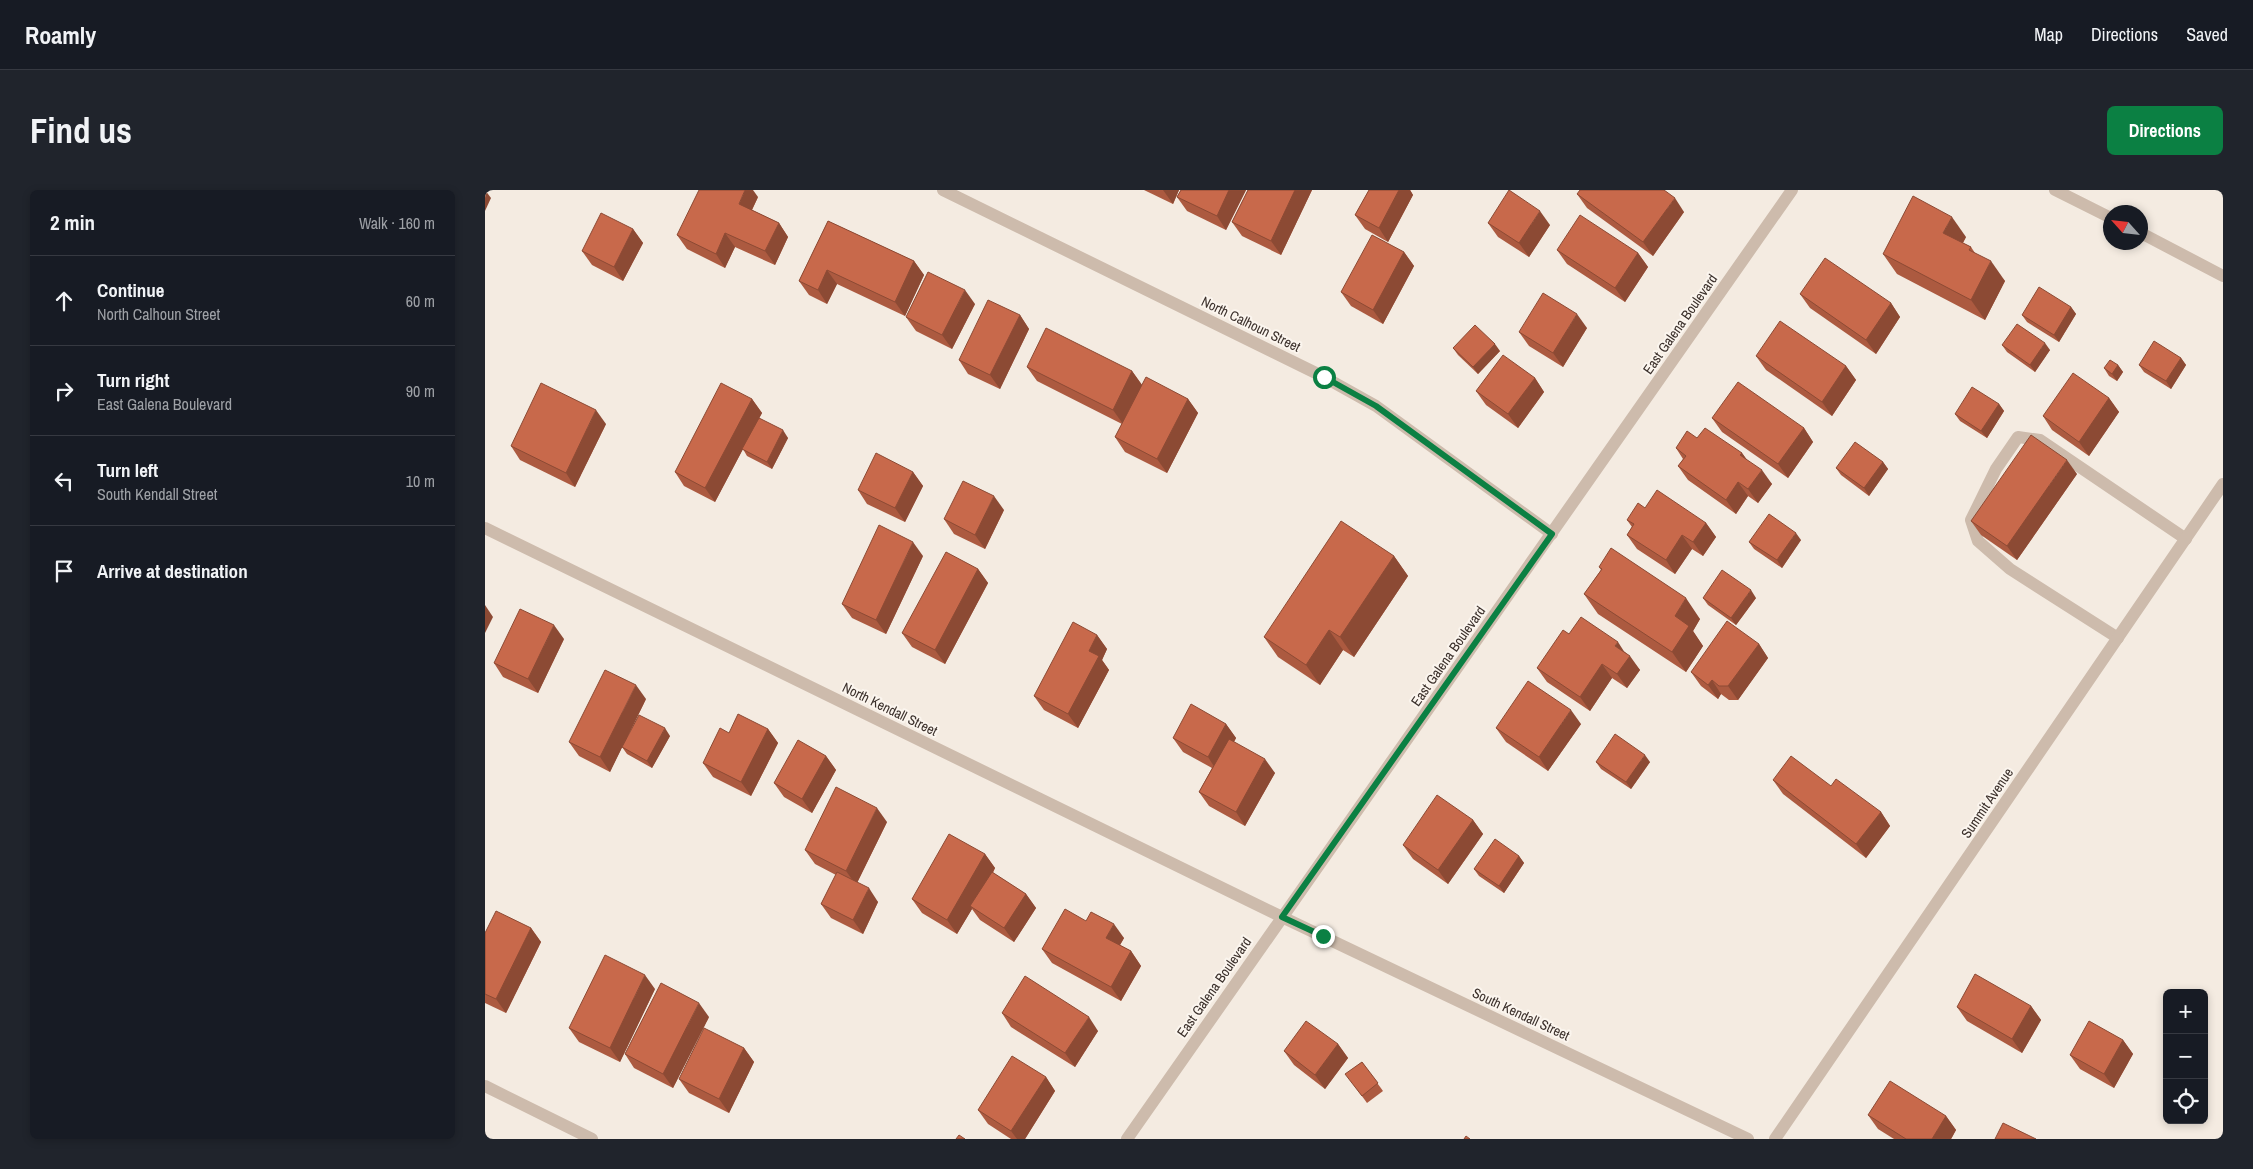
<!DOCTYPE html>
<html lang="en">
<head>
<meta charset="utf-8">
<style>
	body { margin:0; font-family:"Archivo Narrow",sans-serif; background:#20242c; color:#f1f3f6 }
	.controls { position:absolute; right:15px; bottom:15px; display:grid; overflow:hidden; border-radius:8px; box-shadow:0 2px 8px #0003 }
	.controls button { width:45px; height:45px; display:grid; place-items:center; padding:0; border:0; border-bottom:1px solid #363941; background:#171b24; color:#f1f3f6; font:25px sans-serif }
	.compass { position:absolute; left:1618px; top:15px; width:45px; height:45px; border-radius:50%; background:#171b24; box-shadow:0 2px 8px #0003; rotate:297deg }
	.stop { position:absolute; width:15px; height:15px; margin:-11px; border:4px solid #0b8043; border-radius:50%; background:#fff }
	.stop.end { background:#0b8043; border-color:#fff; box-shadow:0 1px 5px #0008 }
	.list { margin:0; padding:0; list-style:none }
	h2 { display:flex; justify-content:space-between; align-items:center; height:65px; margin:0; padding:0 20px; font-size:21px }
	h2 small { font-size:16px; font-weight:400; color:#9ea1a6 }
	.list li { display:grid; grid-template-columns:32px 1fr auto; gap:15px; align-items:center; box-sizing:border-box; height:90px; padding:0 20px; border-top:1px solid #363941 }
	.list b { display:block; font-size:19px; white-space:nowrap }
	.list p { margin:0; font-size:16px; white-space:nowrap; color:#9ea1a6 }
	.list em { font-size:16px; font-style:normal; color:#9ea1a6 }
	.icon { flex:none; width:28px; height:28px; fill:none; stroke:currentColor; stroke-width:2; stroke-linecap:round; stroke-linejoin:round }
	.map { position:relative; flex:none; width:1738px; height:949px; overflow:hidden; border-radius:8px }
	header { display:flex; align-items:center; gap:30px; box-sizing:border-box; height:70px; padding:0 25px; background:#171b24; border-bottom:1px solid #363941 }
	header strong { font-size:24px }
	nav { display:flex; gap:28px; margin-inline-start:auto; font-size:18px }
	.intro { display:flex; align-items:center; justify-content:space-between; box-sizing:border-box; height:120px; padding:0 30px }
	h1 { margin:0; font-size:35px }
	.button { padding:12px 22px; border-radius:8px; background:#0b8043; color:#fff; font-size:18px; font-weight:700 }
	main { display:flex; gap:30px; padding:0 30px }
	aside { flex:1; background:#171b24; border-radius:8px; box-shadow:0 2px 8px #0003 }
	.map>svg:first-child { display:block }
	.lines { fill:none; stroke-linecap:round; stroke-linejoin:round }
	.minor { stroke:#cdbbac; stroke-width:12 }
	.wall { fill:#ac5a40 }
	.shaded-wall { fill:#8c4a34 }
	.building { fill:#c8694b; stroke:#8c4a34 }
	.route { stroke:#0b8043; stroke-width:6 }
	.labels { text-anchor:middle; stroke-width:4; stroke-linejoin:round; paint-order:stroke }
	.street-label { font-size:14px; fill:#3b302b; stroke:#fbf5ee }
</style>
</head>
<body>
<header>
<strong>Roamly</strong>
<nav><a>Map</a><a>Directions</a><a>Saved</a></nav>
</header>
<div class="intro"><h1>Find us</h1><a class="button">Directions</a></div>
<main>
<aside>
<h2>2 min<small>Walk · 160 m</small></h2>
<ul class="list">
<li><svg class="icon" aria-label="ahead" viewBox="0 0 24 24"><path d="M12 20V5M6 11l6-6 6 6"/></svg><div><b>Continue</b><p>North Calhoun Street</p></div><em>60 m</em></li>
<li><svg class="icon" aria-label="right" viewBox="0 0 24 24"><path d="M7 20v-9h11M14 6l5 5-5 5"/></svg><div><b>Turn right</b><p>East Galena Boulevard</p></div><em>90 m</em></li>
<li><svg class="icon" aria-label="left" viewBox="0 0 24 24"><path d="M17 20v-9H6M10 6l-5 5 5 5"/></svg><div><b>Turn left</b><p>South Kendall Street</p></div><em>10 m</em></li>
<li><svg class="icon" aria-label="arrive" viewBox="0 0 24 24"><path d="M6 21V4h12l-3 4 3 4H6"/></svg><div><b>Arrive at destination</b></div></li>
</ul>
</aside>
<div class="map">
<svg width="1738" height="949" viewBox="0 0 1738 949">
	<rect width="100%" height="100%" fill="#f4ebe1"/>
	<g class="lines">
		<!-- minor -->
		<g class="minor">
			<path d="M458,0L839,187L891,216L1067,344"/>
			<path d="M1570,0L1626,28"/>
			<path d="M1656,43L1738,86"/>
			<path d="M0,338L797,727L1263,949"/>
			<path d="M1633,448L1525,379L1493,351L1486,330L1511,279L1533,247L1555,250L1701,349"/>
			<path d="M0,896L107,949"/>
			<path d="M642,949L1307,0"/>
			<path d="M1290,949L1738,294"/>
		</g>
	</g>
	<!-- wall -->
	<g class="wall">
		<path d="M659,0H694L688,14Z"/>
		<path d="M696,0H761L741,40L702,21L692,7Z"/>
		<path d="M763,0H827L796,65L757,46L747,32Z"/>
		<path d="M884,0H925L928,5L903,52L880,39L870,25Z"/>
		<path d="M1092,4L1199,22L1168,66L1102,18Z"/>
		<path d="M273,7L267,20L294,33L303,47L290,75L250,57L240,78L202,59L192,45Z"/>
		<path d="M343,31L429,71L439,85L420,126L352,94L342,114L324,105L314,91Z"/>
		<path d="M1003,33L1065,35L1044,67L1013,47Z"/>
		<path d="M148,39L158,53L138,91L107,75L97,61Z"/>
		<path d="M1481,47L1478,53L1486,57L1490,63L1520,91L1500,130L1412,84L1398,64Z"/>
		<path d="M1072,60L1153,63L1163,77L1140,112L1082,74Z"/>
		<path d="M919,62L929,76L898,134L866,116L856,102Z"/>
		<path d="M1315,104L1406,113L1415,127L1391,164L1325,118Z"/>
		<path d="M490,114L467,159L431,141L421,127Z"/>
		<path d="M1586,117L1591,124L1574,152L1542,132L1537,125Z"/>
		<path d="M535,125L544,139L515,199L483,184L474,170Z"/>
		<path d="M1102,138L1078,177L1044,156L1034,142Z"/>
		<path d="M1517,155L1565,160L1550,182L1522,162Z"/>
		<path d="M968,158L1015,161L993,184L973,165Z"/>
		<path d="M1271,166L1361,176L1371,190L1347,226L1281,180Z"/>
		<path d="M1696,168L1701,175L1686,199L1659,182L1654,175Z"/>
		<path d="M1633,175L1638,182L1632,191L1624,186L1619,178Z"/>
		<path d="M542,177L647,181L657,195L703,209L713,223L682,283L640,262L630,247L637,234L552,191Z"/>
		<path d="M1050,188L1059,202L1033,238L1001,215L991,201Z"/>
		<path d="M1624,208L1634,222L1604,266L1567,240L1558,226Z"/>
		<path d="M267,209L277,223L274,228L303,248L287,279L262,266L258,259L230,312L199,296L190,282Z"/>
		<path d="M1514,214L1519,221L1502,248L1475,231L1470,224Z"/>
		<path d="M1227,228L1319,238L1328,252L1303,288L1237,242Z"/>
		<path d="M121,234L90,297L35,270L26,256Z"/>
		<path d="M1212,248L1257,263L1262,270L1287,294L1273,313L1263,306L1251,324L1203,290L1193,276L1198,269L1191,258Z"/>
		<path d="M1398,272L1403,279L1384,306L1356,285L1351,278Z"/>
		<path d="M428,282L438,296L420,332L382,314L373,300Z"/>
		<path d="M1592,284L1532,370L1496,345L1486,331Z"/>
		<path d="M1160,318L1221,333L1231,347L1218,366L1207,359L1190,384L1152,359L1142,345L1147,337L1142,330Z"/>
		<path d="M519,320L500,359L469,344L459,329Z"/>
		<path d="M1316,350L1297,378L1269,359L1264,352Z"/>
		<path d="M438,366L401,444L367,428L357,414Z"/>
		<path d="M909,366L923,386L869,467L858,460L835,495L793,467L779,447Z"/>
		<path d="M1114,377L1215,429L1208,441L1218,456L1201,482L1113,424L1099,404L1116,380Z"/>
		<path d="M493,379L503,393L460,474L427,457L417,443Z"/>
		<path d="M1218,408H1271L1251,435L1223,415Z"/>
		<path d="M1084,444L1140,462L1155,480L1142,498L1127,488L1105,521L1062,492L1052,478Z"/>
		<path d="M612,445L622,459L617,470L624,480L593,538L559,520L549,506Z"/>
		<path d="M79,449L53,503L18,487L9,473Z"/>
		<path d="M1274,454L1283,468L1253,510H1244L1236,504L1233,509L1216,496L1206,482Z"/>
		<path d="M161,509L142,548L185,546L167,578L142,564L137,557L125,582L94,566L84,552Z"/>
		<path d="M741,534L751,548L749,552L790,583L760,636L724,616L714,602L727,578L698,562L688,548Z"/>
		<path d="M1096,534L1063,581L1021,552L1011,538Z"/>
		<path d="M283,539L293,553L266,606L228,587L218,573L244,543Z"/>
		<path d="M341,566L351,580L327,623L299,607L289,593Z"/>
		<path d="M1111,572H1165L1146,599L1116,579Z"/>
		<path d="M1288,590L1396,622L1405,636L1381,668L1298,604Z"/>
		<path d="M988,630L998,644L963,694L928,669L918,655Z"/>
		<path d="M402,632L372,693L393,712L378,744L346,728L336,714L351,685L330,674L320,660Z"/>
		<path d="M500,664L510,678L508,683L541,704L551,718L529,752L495,730L487,719L472,744L437,723L427,709Z"/>
		<path d="M1034,666L1039,673L1019,703L994,686L989,679Z"/>
		<path d="M601,731L639,748L635,755L646,761L656,776L636,811L567,773L557,759Z"/>
		<path d="M46,738L56,752L21,823L0,813V743Z"/>
		<path d="M170,799L135,872L94,852L84,838Z"/>
		<path d="M1546,816L1556,830L1537,863L1482,831L1472,817Z"/>
		<path d="M517,823L613,841L590,877L526,837Z"/>
		<path d="M224,827L188,898L149,878L140,864Z"/>
		<path d="M1638,850L1648,864L1629,898L1595,879L1585,865Z"/>
		<path d="M853,854L863,868L840,899L809,875L799,861Z"/>
		<path d="M259,858L269,872L244,923L204,903L194,889Z"/>
		<path d="M877,872L898,901L882,913L861,884Z"/>
		<path d="M561,887L570,901L540,949H526L503,934L493,920Z"/>
		<path d="M1383,925L1461,926L1471,940L1466,949H1409L1393,939Z"/>
	</g>
	<!-- shaded-wall -->
	<g class="shaded-wall">
		<path d="M0,0L6,8L0,21Z"/>
		<path d="M260,0H268L273,7L263,28L254,14Z"/>
		<path d="M678,0H694L688,14Z"/>
		<path d="M744,0H761L741,40L732,26Z"/>
		<path d="M810,0H827L796,65L786,51Z"/>
		<path d="M914,0H925L928,5L903,52L894,38Z"/>
		<path d="M1190,8L1199,22L1168,66L1158,52Z"/>
		<path d="M1055,21L1065,35L1044,67L1034,53Z"/>
		<path d="M1467,27L1481,47L1472,63L1458,43Z"/>
		<path d="M294,33L303,47L290,75L280,61Z"/>
		<path d="M148,39L158,53L138,91L129,77Z"/>
		<path d="M240,43L250,57L240,78L231,64Z"/>
		<path d="M919,62L929,76L898,134L888,120Z"/>
		<path d="M1153,63L1163,77L1140,112L1130,98Z"/>
		<path d="M429,71L439,85L420,126L410,112Z"/>
		<path d="M1506,71L1520,91L1500,130L1486,110Z"/>
		<path d="M342,80L352,94L342,114L333,100Z"/>
		<path d="M480,100L490,114L467,159L457,145Z"/>
		<path d="M1406,113L1415,127L1391,164L1381,150Z"/>
		<path d="M1586,117L1591,124L1574,152L1569,145Z"/>
		<path d="M1092,124L1102,138L1078,177L1068,163Z"/>
		<path d="M535,125L544,139L515,199L505,185Z"/>
		<path d="M1560,153L1565,160L1550,182L1545,175Z"/>
		<path d="M1010,154L1015,161L993,184L988,177Z"/>
		<path d="M1696,168L1701,175L1686,199L1681,191Z"/>
		<path d="M1633,175L1638,182L1632,191L1627,184Z"/>
		<path d="M1361,176L1371,190L1347,226L1337,212Z"/>
		<path d="M647,181L657,195L638,234L628,220Z"/>
		<path d="M1050,188L1059,202L1033,238L1023,224Z"/>
		<path d="M1624,208L1634,222L1604,266L1594,252Z"/>
		<path d="M267,209L277,223L230,312L220,298Z"/>
		<path d="M703,209L713,223L682,283L672,269Z"/>
		<path d="M1514,214L1519,221L1502,248L1496,241Z"/>
		<path d="M111,220L121,234L90,297L81,283Z"/>
		<path d="M1319,238L1328,252L1303,288L1293,274Z"/>
		<path d="M298,240L303,248L287,279L282,272Z"/>
		<path d="M1257,263L1267,277L1255,265Z"/>
		<path d="M1582,270L1592,284L1532,370L1522,356Z"/>
		<path d="M1398,272L1403,279L1384,306L1379,298Z"/>
		<path d="M1277,280L1287,294L1273,313L1263,299Z"/>
		<path d="M428,282L438,296L420,332L410,318Z"/>
		<path d="M1253,292L1263,306L1251,324L1241,310Z"/>
		<path d="M509,306L519,320L500,359L490,345Z"/>
		<path d="M1221,333L1231,347L1218,366L1208,352Z"/>
		<path d="M1311,343L1316,350L1297,378L1292,370Z"/>
		<path d="M1197,345L1207,359L1190,384L1181,370Z"/>
		<path d="M428,352L438,366L401,444L391,430Z"/>
		<path d="M909,366L923,386L869,467L855,447Z"/>
		<path d="M493,379L503,393L460,474L450,460Z"/>
		<path d="M1266,400L1271,408L1251,435L1246,428Z"/>
		<path d="M1201,408L1215,429L1208,441L1218,456L1201,482L1187,462L1190,426Z"/>
		<path d="M0,415L8,427L0,443Z"/>
		<path d="M69,435L79,449L53,503L43,489Z"/>
		<path d="M844,440L858,460L835,495L821,475Z"/>
		<path d="M612,445L622,459L617,470L624,480L593,538L583,524L604,461Z"/>
		<path d="M1133,452L1142,466L1130,456Z"/>
		<path d="M1274,454L1283,468L1253,510L1243,496Z"/>
		<path d="M1145,466L1155,480L1142,498L1132,484Z"/>
		<path d="M1117,474L1127,488L1105,521L1095,507Z"/>
		<path d="M1227,490L1236,504L1233,509L1223,495Z"/>
		<path d="M151,495L161,509L125,582L115,567Z"/>
		<path d="M1086,520L1096,534L1063,581L1054,567Z"/>
		<path d="M741,534L751,548L732,581L723,567Z"/>
		<path d="M180,538L185,546L167,578L162,571Z"/>
		<path d="M283,539L293,553L266,606L256,592Z"/>
		<path d="M1160,565L1165,572L1146,599L1141,592Z"/>
		<path d="M341,566L351,580L327,623L317,609Z"/>
		<path d="M780,569L790,583L760,636L751,622Z"/>
		<path d="M392,618L402,632L371,695L361,681Z"/>
		<path d="M1396,622L1405,636L1381,668L1371,654Z"/>
		<path d="M988,630L998,644L963,694L953,680Z"/>
		<path d="M500,664L510,678L487,718L485,716L487,719L472,744L462,730Z"/>
		<path d="M1034,666L1039,673L1019,703L1014,696Z"/>
		<path d="M384,698L393,712L378,744L368,730Z"/>
		<path d="M541,704L551,718L529,752L519,738Z"/>
		<path d="M629,734L639,748L631,762L621,748Z"/>
		<path d="M46,738L56,752L21,823L11,809Z"/>
		<path d="M646,761L656,776L636,811L626,797Z"/>
		<path d="M160,785L170,799L135,872L125,858Z"/>
		<path d="M214,813L224,827L188,898L178,884Z"/>
		<path d="M1546,816L1556,830L1537,863L1527,849Z"/>
		<path d="M604,827L613,841L590,877L580,863Z"/>
		<path d="M1638,850L1648,864L1629,898L1619,884Z"/>
		<path d="M853,854L863,868L840,899L830,885Z"/>
		<path d="M259,858L269,872L244,923L234,909Z"/>
		<path d="M561,887L570,901L540,949H532L526,941Z"/>
		<path d="M1461,926L1471,940L1466,949H1447Z"/>
	</g>
	<!-- building -->
	<g class="building">
		<path d="M214,0H260L254,14L294,33L280,61L240,43L231,64L192,45Z"/>
		<path d="M696,0H744L732,26L692,7Z"/>
		<path d="M763,0H810L786,51L747,32Z"/>
		<path d="M884,0H914L894,38L870,25Z"/>
		<path d="M1024,0L1055,21L1034,53L1003,33Z"/>
		<path d="M1095,0H1179L1190,8L1158,52L1092,4Z"/>
		<path d="M1428,6L1467,27L1458,43L1486,57L1484,60L1506,71L1486,110L1398,64Z"/>
		<path d="M116,23L148,39L129,77L97,61Z"/>
		<path d="M1095,25L1153,63L1130,98L1072,60Z"/>
		<path d="M343,31L429,71L410,112L342,80L333,100L314,91Z"/>
		<path d="M887,45L919,62L888,120L856,102Z"/>
		<path d="M1340,68L1406,113L1381,150L1315,104Z"/>
		<path d="M443,82L480,100L457,145L421,127Z"/>
		<path d="M1554,97L1586,117L1569,145L1537,125Z"/>
		<path d="M1058,103L1092,124L1068,163L1034,142Z"/>
		<path d="M503,110L535,125L505,185L474,170Z"/>
		<path d="M1295,131L1361,176L1337,212L1271,166Z"/>
		<path d="M1532,134L1560,153L1545,175L1517,155Z"/>
		<path d="M990,135L1010,154L988,177L968,158Z"/>
		<path d="M561,138L647,181L628,220L542,177Z"/>
		<path d="M1669,151L1696,168L1681,191L1654,175Z"/>
		<path d="M1018,165L1050,188L1023,224L991,201Z"/>
		<path d="M1625,170L1633,175L1627,184L1619,178Z"/>
		<path d="M1588,183L1624,208L1594,252L1558,226Z"/>
		<path d="M661,187L703,209L672,269L630,247Z"/>
		<path d="M1253,192L1319,238L1293,274L1227,228Z"/>
		<path d="M56,193L111,220L81,283L26,256Z"/>
		<path d="M236,193L267,209L220,298L190,282Z"/>
		<path d="M1487,197L1514,214L1496,241L1470,224Z"/>
		<path d="M274,228L298,240L282,272L257,259Z"/>
		<path d="M1220,238L1257,263L1255,265L1277,280L1263,299L1253,292L1241,310L1193,276L1201,266L1191,258L1202,241L1212,248Z"/>
		<path d="M1546,245L1582,270L1522,356L1486,331Z"/>
		<path d="M1370,252L1398,272L1379,298L1351,278Z"/>
		<path d="M391,263L428,282L410,318L373,300Z"/>
		<path d="M478,291L509,306L490,345L459,329Z"/>
		<path d="M1172,300L1221,333L1208,352L1197,345L1181,370L1142,345L1149,334L1142,330L1153,313L1160,318Z"/>
		<path d="M1284,324L1311,343L1292,370L1264,352Z"/>
		<path d="M856,331L909,366L855,447L844,440L821,475L779,447Z"/>
		<path d="M394,335L428,352L391,430L357,414Z"/>
		<path d="M1126,358L1201,408L1190,426L1204,436L1187,462L1099,404L1117,379L1114,377Z"/>
		<path d="M461,362L493,379L450,460L417,443Z"/>
		<path d="M1237,380L1266,400L1246,428L1218,408Z"/>
		<path d="M35,419L69,435L43,489L9,473Z"/>
		<path d="M1096,427L1133,452L1130,456L1145,466L1132,484L1117,474L1095,507L1052,478L1078,440L1084,444Z"/>
		<path d="M1242,431L1274,454L1243,496H1234L1227,490L1223,495L1206,482Z"/>
		<path d="M588,432L612,445L604,461L614,466L583,524L549,506Z"/>
		<path d="M120,480L151,495L115,567L84,552Z"/>
		<path d="M1043,491L1086,520L1054,567L1011,538Z"/>
		<path d="M706,514L741,534L723,567L688,548Z"/>
		<path d="M253,524L283,539L256,592L218,573L235,538L244,543Z"/>
		<path d="M154,525L180,538L162,571L137,557Z"/>
		<path d="M1130,544L1160,565L1141,592L1111,572Z"/>
		<path d="M744,549L780,569L751,622L714,602Z"/>
		<path d="M313,550L341,566L317,609L289,593Z"/>
		<path d="M1306,566L1346,596L1351,589L1396,622L1371,654L1288,590Z"/>
		<path d="M351,597L392,618L361,681L320,660Z"/>
		<path d="M952,605L988,630L953,680L918,655Z"/>
		<path d="M464,644L500,664L462,730L427,709Z"/>
		<path d="M1010,649L1034,666L1014,696L989,679Z"/>
		<path d="M352,682L384,698L368,730L336,714Z"/>
		<path d="M507,682L541,704L519,738L485,716Z"/>
		<path d="M580,719L601,731L606,722L629,734L621,748L646,761L626,797L557,759Z"/>
		<path d="M11,721L46,738L11,809L0,804V743Z"/>
		<path d="M120,765L160,785L125,858L84,838Z"/>
		<path d="M1490,784L1546,816L1527,849L1472,817Z"/>
		<path d="M540,786L604,827L580,863L517,823Z"/>
		<path d="M176,793L214,813L178,884L140,864Z"/>
		<path d="M821,831L853,854L830,885L799,861Z"/>
		<path d="M1604,831L1638,850L1619,884L1585,865Z"/>
		<path d="M219,838L259,858L234,909L194,889Z"/>
		<path d="M527,866L561,887L526,941L493,920Z"/>
		<path d="M877,872L893,893L877,906L860,884Z"/>
		<path d="M1405,891L1461,926L1447,949H1421L1383,925Z"/>
		<path d="M1518,933L1551,949H1510Z"/>
		<path d="M474,945L480,949H471Z"/>
		<path d="M981,946L985,949H979Z"/>
	</g>
	<g class="lines">
		<!-- route -->
		<path class="route" d="M838,746L797,727L1067,344L891,216L839,187"/>
	</g>
	<g class="labels">
		<!-- street labels -->
		<g class="street-label">
			<text transform="translate(766 134) rotate(26)" y="5">North Calhoun Street</text>
			<text transform="translate(1195 134) rotate(-55)" y="5">East Galena Boulevard</text>
			<text transform="translate(963 466) rotate(-55)" y="5">East Galena Boulevard</text>
			<text transform="translate(405 519) rotate(26)" y="5">North Kendall Street</text>
			<text transform="translate(1502 613) rotate(-56)" y="5">Summit Avenue</text>
			<text transform="translate(729 797) rotate(-55)" y="5">East Galena Boulevard</text>
			<text transform="translate(1036 824) rotate(25)" y="5">South Kendall Street</text>
		</g>
	</g>
</svg>
<div class="controls">
<button>+</button>
<button>−</button>
<button><svg class="icon" aria-label="locate" viewBox="0 0 24 24"><circle cx="12" cy="12" r="6"/><path d="M12 2v4M12 18v4M2 12h4M18 12h4"/></svg></button>
</div>
<svg class="compass" viewBox="-18 -18 36 36"><path d="M0-13l5 13h-10z" fill="#e53935"/><path d="M0 13l5-13h-10z" fill="#9ea1a6"/></svg>
<div class="stop" style="left:839px;top:187px"></div>
<div class="stop end" style="left:838px;top:746px"></div>
</div>
</main>
</body>
</html>
